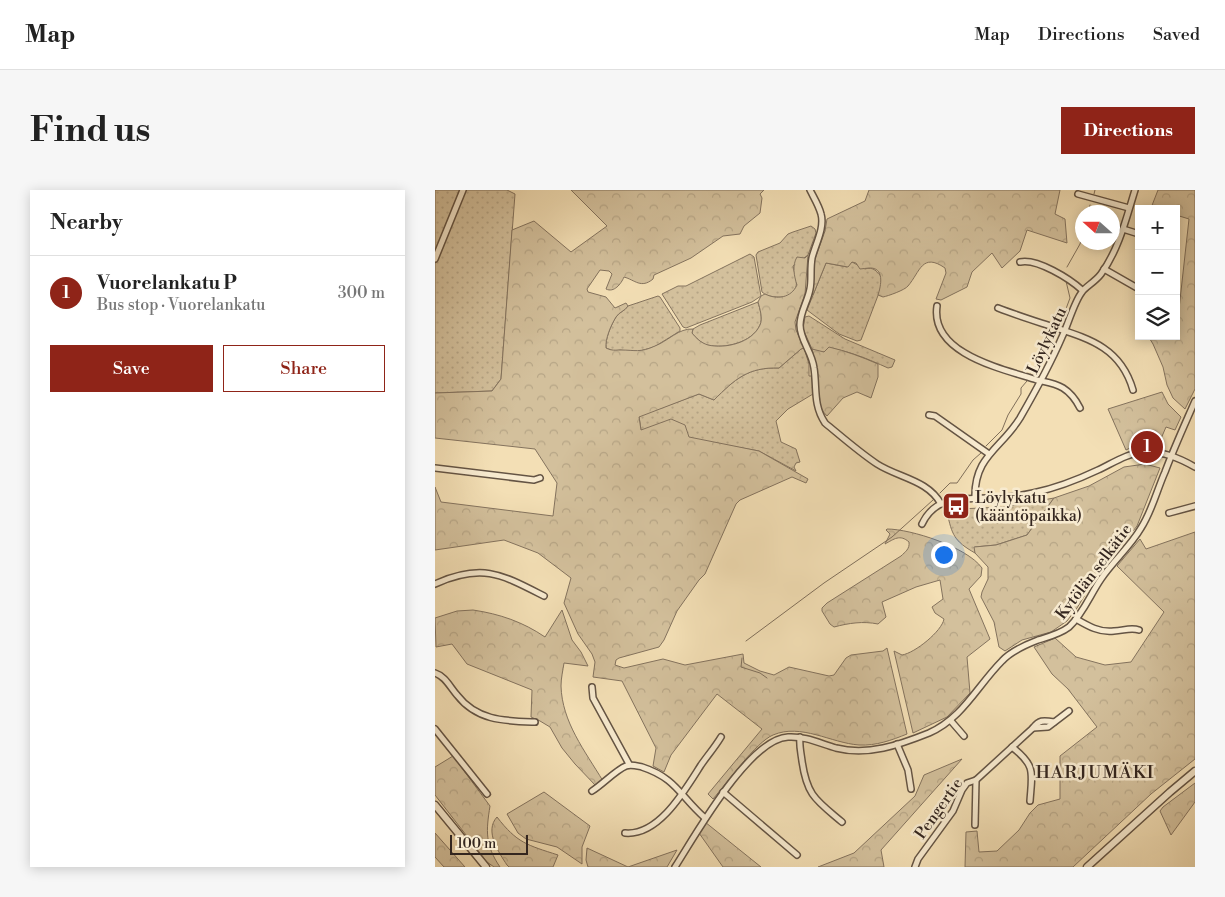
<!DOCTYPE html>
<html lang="en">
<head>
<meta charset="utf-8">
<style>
	body { margin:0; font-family:"Libre Bodoni",serif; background:#f6f6f6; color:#222 }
	.controls { position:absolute; right:15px; top:15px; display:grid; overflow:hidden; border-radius:0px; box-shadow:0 2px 12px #0003 }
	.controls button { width:45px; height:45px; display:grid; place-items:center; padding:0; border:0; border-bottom:1px solid #e0e0e0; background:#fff; color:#222; font:25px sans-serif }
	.compass { position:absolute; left:640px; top:15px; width:45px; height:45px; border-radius:50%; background:#fff; box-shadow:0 2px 12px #0003; rotate:291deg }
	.scale { position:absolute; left:15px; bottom:12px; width:78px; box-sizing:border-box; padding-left:5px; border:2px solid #34261f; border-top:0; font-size:14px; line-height:18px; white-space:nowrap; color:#34261f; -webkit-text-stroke:4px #f7eacf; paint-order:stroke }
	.you { position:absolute; left:508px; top:364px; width:18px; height:18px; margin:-12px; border:4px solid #fff; border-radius:50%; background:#1a73e8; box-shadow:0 0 0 8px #1a73e833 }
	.badge { display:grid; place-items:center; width:32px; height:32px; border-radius:50%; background:#8f2418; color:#fff; font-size:16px; font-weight:700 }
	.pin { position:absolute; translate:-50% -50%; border:2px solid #fff; box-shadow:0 1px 5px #0006 }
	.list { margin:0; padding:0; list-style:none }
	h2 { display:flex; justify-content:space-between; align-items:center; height:65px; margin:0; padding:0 20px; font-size:21px }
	h2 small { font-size:16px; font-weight:400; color:#767676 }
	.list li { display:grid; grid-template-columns:32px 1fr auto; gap:15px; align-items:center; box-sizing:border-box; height:75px; padding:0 20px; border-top:1px solid #e0e0e0 }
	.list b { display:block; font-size:19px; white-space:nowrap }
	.list p { margin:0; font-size:16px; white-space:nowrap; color:#767676 }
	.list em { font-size:16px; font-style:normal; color:#767676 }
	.actions { display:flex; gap:10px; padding:15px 20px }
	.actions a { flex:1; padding:11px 0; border:1px solid #8f2418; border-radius:0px; text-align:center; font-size:18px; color:#8f2418 }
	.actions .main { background:#8f2418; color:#fff }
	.icon { flex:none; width:28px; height:28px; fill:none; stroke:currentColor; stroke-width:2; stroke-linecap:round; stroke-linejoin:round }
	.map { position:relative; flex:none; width:760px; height:677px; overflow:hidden; border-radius:0px }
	header { display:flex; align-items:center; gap:30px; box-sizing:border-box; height:70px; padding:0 25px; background:#fff; border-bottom:1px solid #e0e0e0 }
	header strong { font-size:24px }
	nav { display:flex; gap:28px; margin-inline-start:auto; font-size:18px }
	.intro { display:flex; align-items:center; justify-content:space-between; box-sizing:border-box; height:120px; padding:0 30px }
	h1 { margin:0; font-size:35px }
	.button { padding:12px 22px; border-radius:0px; background:#8f2418; color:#fff; font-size:18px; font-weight:700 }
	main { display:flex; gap:30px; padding:0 30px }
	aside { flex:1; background:#fff; border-radius:0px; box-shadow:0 2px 12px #0003 }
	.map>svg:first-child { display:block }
	.grass { fill:url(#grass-dots); stroke:#84735e }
	.forest { fill:url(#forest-crowns); stroke:#84735e }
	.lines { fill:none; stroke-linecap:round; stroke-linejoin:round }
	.stream { stroke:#806f5a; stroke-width:1 }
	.minor-casing { stroke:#645444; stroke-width:8 }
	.tertiary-casing { stroke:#645444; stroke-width:9 }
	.minor { stroke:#f7eacf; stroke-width:5 }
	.tertiary { stroke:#f7eacf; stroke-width:6 }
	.labels { text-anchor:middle; stroke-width:5; stroke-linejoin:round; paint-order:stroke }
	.street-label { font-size:16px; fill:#34261f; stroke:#f7eacf }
	.poi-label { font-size:16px; fill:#34261f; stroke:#f7eacf; text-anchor:start }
	.neighbourhood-label { font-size:18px; letter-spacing:1px; fill:#34261f; stroke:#f7eacf }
</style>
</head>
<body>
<header>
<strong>Map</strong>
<nav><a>Map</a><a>Directions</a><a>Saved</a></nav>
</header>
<div class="intro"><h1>Find us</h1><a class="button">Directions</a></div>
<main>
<aside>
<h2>Nearby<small></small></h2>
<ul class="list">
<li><span class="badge">1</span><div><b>Vuorelankatu P</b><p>Bus stop · Vuorelankatu</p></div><em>300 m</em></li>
</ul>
<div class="actions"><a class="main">Save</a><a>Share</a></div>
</aside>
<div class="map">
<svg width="760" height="677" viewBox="0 0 760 677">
	<defs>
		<pattern id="grass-dots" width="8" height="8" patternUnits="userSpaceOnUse" patternTransform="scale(1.25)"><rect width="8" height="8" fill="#d3c09c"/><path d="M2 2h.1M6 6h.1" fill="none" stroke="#b6a586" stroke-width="1.8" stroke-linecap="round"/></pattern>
		<pattern id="forest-crowns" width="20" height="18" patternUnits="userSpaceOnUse" patternTransform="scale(1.25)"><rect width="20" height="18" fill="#d3c09c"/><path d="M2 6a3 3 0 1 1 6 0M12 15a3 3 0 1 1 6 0" fill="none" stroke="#b6a586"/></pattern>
	</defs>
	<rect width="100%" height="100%" fill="#f3dfb5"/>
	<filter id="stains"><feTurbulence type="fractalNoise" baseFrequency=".004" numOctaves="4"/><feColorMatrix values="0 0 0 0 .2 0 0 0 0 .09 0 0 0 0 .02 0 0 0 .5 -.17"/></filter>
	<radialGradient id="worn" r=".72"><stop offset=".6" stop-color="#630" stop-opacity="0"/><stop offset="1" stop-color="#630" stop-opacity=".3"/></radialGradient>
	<!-- grass -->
	<g class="grass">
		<path d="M0,0H72L80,4L66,189L57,201L0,203Z"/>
		<path d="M376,36L380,39L381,43L373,65L358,76C361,91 366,98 352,107C343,107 334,108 327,102L321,65L323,62L345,53L353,44L358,42Z"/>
		<path d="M315,64L319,67L326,106L317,112L251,138L248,137L227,104L243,96H251Z"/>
		<path d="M417,72L430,79C438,76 443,82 447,88V95L426,150L422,151L404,144L372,120L391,73L412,77Z"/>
		<path d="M223,106L225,107L245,138V141L219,157L201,162L185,160L179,161L171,158C170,149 176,135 181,127C184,122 190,121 193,116Z"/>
		<path d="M323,112C325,119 328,129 325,135C317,153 289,159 272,155C266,153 261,148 257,143L258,139L265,135Z"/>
		<path d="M374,126L410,149L460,170L457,177L453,178C433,169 414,161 394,158L389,162H383L377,159L368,139L370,127Z"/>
		<path d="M369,158L374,174V186H377L378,204L353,219L341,231L346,252L361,259L365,272L361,273L359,277L361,281L324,261L206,240L204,226L264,204L279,210C300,189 313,177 344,178L366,159Z"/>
		<path d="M619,308L592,345L561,355L540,357V363C519,351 517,345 512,322L523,319L569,317Z"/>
	</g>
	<!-- forest -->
	<g class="forest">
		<path d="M136,0H329L325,4L327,8L325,23L309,36L305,44L288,46L256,68L219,85L218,89C206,99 200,90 189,87C186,94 179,103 171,99L177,84L174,81L165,80L152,99L153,102L171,107L180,118L191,113L193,116C190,121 184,122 181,127C176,135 170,149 171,158C177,161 180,160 186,160C200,160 205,163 220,156C233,151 244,138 258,139L257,143C261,148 266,153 273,155C290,159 317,153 325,135C328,129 325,119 323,112L326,106L330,104C342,110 356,108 362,95C359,86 357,75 362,67L370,68L373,65L370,104L360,132L361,140L369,158L366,159L344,178C313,177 300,189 279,210L264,204L204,227L206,240L236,229L250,235L254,247L324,261L373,289L371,293L357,287L305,310L301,314L270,384L264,390L242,421L229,450L224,457L184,468L181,470L180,475L189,478L228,469L250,475L308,464L309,473L325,481L339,485L354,477L394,486L399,485L411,468L416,465L448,461L452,458L472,544C457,550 441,556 424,555C396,553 366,533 338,545C321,552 291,594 278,609L273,604L327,539L282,504L236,565L229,582L218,576L221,558L187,491L158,487L160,472L157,464L143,444L129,413L136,388L103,363L69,350L0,360V297L6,312L118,326L122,293L100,259L0,248V203L57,201L66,189L77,40L99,31L136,62L172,36Z"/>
		<path d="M434,0H625L620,24L630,29L632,53L592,40L585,61L567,78L557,63L537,82L532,97L506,110L501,109L511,83L510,78C487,62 485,82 473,96C470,100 453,106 448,107L443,105C446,96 450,77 434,78C431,78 428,79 425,79L421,73L417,72L413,77L391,73L378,105L376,103L379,72L390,41L392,29L430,11Z"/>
		<path d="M723,0H760V199L750,219L738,208L732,195L728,177L718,154L713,146H741L754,29L741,25V19L716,18Z"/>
		<path d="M394,157C411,161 427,167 443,174V187L436,208L422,202L408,208L392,226L385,218L380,172L377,159L389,162Z"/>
		<path d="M727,202L733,214L746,227L740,240L731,237L725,251L705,253L691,260L673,219Z"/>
		<path d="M710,274L725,278L702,336L659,390L642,418L632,431L616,442L587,450L570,461L564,457L559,432L546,407L547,402L553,389V377L540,363L539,357L561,355L592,345L619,308L654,296L689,277Z"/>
		<path d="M452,339C476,339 532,357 547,378L546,386L534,399L555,449L532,467L535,503L512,527L478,543L459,461L467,465C480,463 507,441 509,429L500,423L497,417L508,409L505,390L481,397L447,412L451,427L443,434C428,431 414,433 399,437L395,434L387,421V418L392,413L466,366C470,362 475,359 474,352C465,344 459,349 450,354L455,344L451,340Z"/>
		<path d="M760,342V569L716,604L638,677H530L531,642L542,641L544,662L562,661L584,640L595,623L603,615L625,609V566L662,537L633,499L617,484L599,457L620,448L641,467L670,475L696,472L729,422L682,376L705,349L711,359Z"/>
		<path d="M38,420C65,424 88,432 110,447L127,420L137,450L146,462L153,476L129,473C128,480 126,488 126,496C127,532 150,561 168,591L161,596L140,574L127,558L115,537L105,531L96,527L97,500L32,474L17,454L1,457L0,428L22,421Z"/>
		<path d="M18,566L55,616C51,641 50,655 65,677H59L52,672L0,605V577Z"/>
		<path d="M527,569L446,660L449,677H383L419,663L480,606L489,585Z"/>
		<path d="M760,593V612L736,645L725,621L728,617Z"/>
		<path d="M109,602L155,636L147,657V674L122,657L91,649L83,643L72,624Z"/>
		<path d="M62,627C82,653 92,655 123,665L118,677H74L72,675C64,663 49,641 62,627Z"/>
		<path d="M270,632L326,677H288L264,643Z"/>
		<path d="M0,643L30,677H9L0,667Z"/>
		<path d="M152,658L193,677H153L151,670Z"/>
		<path d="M242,660L232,677H193Z"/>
	</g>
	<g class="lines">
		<!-- stream -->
		<g class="stream">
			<path d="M659,4L660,0"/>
			<path d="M653,22L655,15"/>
			<path d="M632,77L645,54L648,44"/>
			<path d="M625,135L635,108L631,91"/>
			<path d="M596,183L613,158L621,143"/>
			<path d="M551,256L567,240L573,225L586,204V198L592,191"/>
			<path d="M505,303L515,293H522L538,270L546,263"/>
			<path d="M311,451L389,393L457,347L498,310"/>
			<path d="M307,468L306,477L325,483L332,488"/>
		</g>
		<!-- minor casing -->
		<g class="minor-casing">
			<g id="minor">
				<path d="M375,0C379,8 384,16 386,24C390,38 380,55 377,68C375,79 377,89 375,99C373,111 365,122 365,135C365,150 377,162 379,178C382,198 378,215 390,233C407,247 424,262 442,274C464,288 493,290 506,314"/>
				<path d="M643,4L694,18"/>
				<path d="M688,39L704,44"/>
				<path d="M0,69L28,0"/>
				<path d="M585,72C602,68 635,89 647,100"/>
				<path d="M669,79L704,99"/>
				<path d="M502,116C495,164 568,179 602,190C611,192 620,193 628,198C636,203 641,210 645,218"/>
				<path d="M563,118C581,125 600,131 618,137C655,149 686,158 698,200"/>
				<path d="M494,225L500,226L554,264"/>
				<path d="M0,278L99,290L105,288"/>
				<path d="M540,308C539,266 566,259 585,228C600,202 615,175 627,147C633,135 639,112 647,102C650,97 660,92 666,84C684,59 691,29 700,0"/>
				<path d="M734,323L760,316"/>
				<path d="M487,334C500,306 526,309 553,308C568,308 584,306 598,303C621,298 642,290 663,280C678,273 693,263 709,262C728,261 744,268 760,277"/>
				<path d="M0,394C47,373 66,384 109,406"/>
				<path d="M641,429C653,436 665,443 679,441C688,441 695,437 704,440"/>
				<path d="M0,483C10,486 15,497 22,505C42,531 70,531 100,532"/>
				<path d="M157,497L158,508L194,574"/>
				<path d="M516,531L529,546"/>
				<path d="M598,538L613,537L634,521"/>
				<path d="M0,539L52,604"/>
				<path d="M365,547C364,555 366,563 367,571C372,606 381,610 407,632"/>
				<path d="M462,554L473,580L476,599"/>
				<path d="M577,557C601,576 597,582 595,611"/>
				<path d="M157,601C168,594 181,580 191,576C196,574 202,576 207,577C241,588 245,606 270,628"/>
				<path d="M288,602L362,665"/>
				<path d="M540,635L541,590"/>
				<path d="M190,643C224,646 250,600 266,575C273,565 280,557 286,547"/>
				<path d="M240,677C260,646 314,549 353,547C370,546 384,553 401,558C433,566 464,555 494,543C528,528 542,496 567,471C576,461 590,455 603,450C613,447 625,444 634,437C648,424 655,405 666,389C678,371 695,357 706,338C717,321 722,300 730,282C739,258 750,234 760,211"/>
				<path d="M480,677L483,669L518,621L527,600L532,593L541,590L598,538C604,530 608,530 619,532"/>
			</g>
		</g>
		<!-- tertiary casing -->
		<g class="tertiary-casing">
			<g id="tertiary">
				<path d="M0,615L51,677"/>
				<path d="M652,677L735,602L760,581"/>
			</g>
		</g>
		<!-- minor -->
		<use href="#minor" class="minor"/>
		<!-- tertiary -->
		<use href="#tertiary" class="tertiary"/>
	</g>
	<!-- icons -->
	<defs>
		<g id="bus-square" transform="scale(1.4375)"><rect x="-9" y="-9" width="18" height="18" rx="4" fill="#8f2418" stroke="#f7eacf"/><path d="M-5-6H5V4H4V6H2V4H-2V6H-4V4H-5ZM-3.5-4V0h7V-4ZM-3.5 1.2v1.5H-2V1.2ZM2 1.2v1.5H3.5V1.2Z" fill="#fff"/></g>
	</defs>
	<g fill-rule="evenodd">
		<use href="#bus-square" x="521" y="316"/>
	</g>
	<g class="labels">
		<!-- street labels -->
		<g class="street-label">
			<text transform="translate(611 150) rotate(-65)" y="6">Löylykatu</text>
			<text transform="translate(658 381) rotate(-53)" y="6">Kytölän selkätie</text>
			<text transform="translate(503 618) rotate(-55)" y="6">Pengertie</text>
		</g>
		<!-- poi labels -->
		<g class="poi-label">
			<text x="540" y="313">Löylykatu<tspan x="540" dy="18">(kääntöpaikka)</tspan></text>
		</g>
		<!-- neighbourhood labels -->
		<g class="neighbourhood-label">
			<text x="660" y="588">HARJUMÄKI</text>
		</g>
	</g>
	<rect width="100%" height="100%" filter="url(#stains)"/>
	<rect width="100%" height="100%" fill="url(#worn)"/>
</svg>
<div class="controls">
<button>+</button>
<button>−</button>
<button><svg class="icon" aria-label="layers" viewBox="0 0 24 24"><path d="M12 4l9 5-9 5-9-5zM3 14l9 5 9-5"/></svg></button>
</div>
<svg class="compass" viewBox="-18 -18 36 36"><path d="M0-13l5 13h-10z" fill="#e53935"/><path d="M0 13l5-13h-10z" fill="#767676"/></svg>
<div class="scale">100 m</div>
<div class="you"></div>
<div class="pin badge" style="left:712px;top:257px">1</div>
</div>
</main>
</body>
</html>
